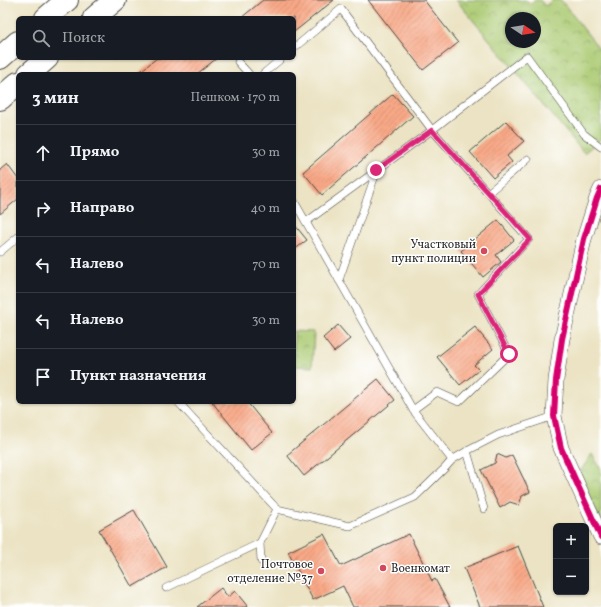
<!DOCTYPE html>
<html lang="ru">
<head>
<meta charset="utf-8">
<style>
	body { margin:0; font-family:Vollkorn,serif; background:#20242c; color:#f1f3f6 }
	.controls { position:absolute; right:12px; bottom:12px; display:grid; overflow:hidden; border-radius:6px; box-shadow:0 1px 3px #0004 }
	.controls button { width:36px; height:36px; display:grid; place-items:center; padding:0; border:0; border-bottom:1px solid #363941; background:#171b24; color:#f1f3f6; font:20px sans-serif }
	.compass { position:absolute; left:505px; top:12px; width:36px; height:36px; border-radius:50%; background:#171b24; box-shadow:0 1px 3px #0004; rotate:102deg }
	.stop { position:absolute; width:12px; height:12px; margin:-9px; border:3px solid #db2777; border-radius:50%; background:#fff }
	.stop.end { background:#db2777; border-color:#fff; box-shadow:0 1px 4px #0008 }
	.list { margin:0; padding:0; list-style:none }
	h2 { display:flex; justify-content:space-between; align-items:center; height:52px; margin:0; padding:0 16px; font-size:17px }
	h2 small { font-size:13px; font-weight:400; color:#9ea1a6 }
	.list li { display:grid; grid-template-columns:26px 1fr auto; gap:12px; align-items:center; box-sizing:border-box; height:56px; padding:0 16px; border-top:1px solid #363941 }
	.list b { display:block; font-size:15px; white-space:nowrap }
	.list em { font-size:13px; font-style:normal; color:#9ea1a6 }
	.icon { flex:none; width:22px; height:22px; fill:none; stroke:currentColor; stroke-width:2; stroke-linecap:round; stroke-linejoin:round }
	.map { position:relative; flex:none; width:601px; height:607px; overflow:hidden }
	.search { position:absolute; background:#171b24; box-shadow:0 1px 3px #0004; left:16px; top:16px; width:280px; height:44px; display:flex; align-items:center; gap:10px; box-sizing:border-box; padding:0 14px; border-radius:6px; color:#9ea1a6; font-size:15px }
	.panel { position:absolute; background:#171b24; box-shadow:0 1px 3px #0004; left:16px; top:72px; width:280px; height:332px; border-radius:6px }
	.map>svg:first-child { display:block }
	.park { fill:url(#park-crowns); stroke:#6b7a4e; fill-rule:evenodd }
	.building { fill:url(#building-hatch) }
	.lines { fill:none; stroke-linecap:round; stroke-linejoin:round }
	.lane-casing { stroke:#484742; stroke-width:8 }
	.street-casing { stroke:#484742; stroke-width:16 }
	.primary-casing { stroke:#484742; stroke-width:24 }
	.lane { stroke:#fff; stroke-width:7 }
	.street { stroke:#fff; stroke-width:15 }
	.primary { stroke:#fff; stroke-width:22 }
	.cycleway-casing { stroke:#fff; stroke-width:8 }
	.cycleway { stroke:#d6006c; stroke-width:6 }
	.route { stroke:#db2777; stroke-width:5 }
	.poi-dot { fill:#d1495b; stroke:#fff; stroke-width:1.5 }
	.labels { text-anchor:middle; stroke-width:3; stroke-linejoin:round; paint-order:stroke }
	.poi-label { font-size:12px; fill:#2b2b2b; stroke:#fff; text-anchor:end }
</style>
</head>
<body>
<div class="map">
<svg width="601" height="607" viewBox="0 0 601 607">
	<defs>
		<pattern id="park-crowns" width="20" height="18" patternUnits="userSpaceOnUse"><rect width="20" height="18" fill="#abca72"/><path d="M2 6a3 3 0 1 1 6 0M12 15a3 3 0 1 1 6 0" fill="none" stroke="#8ba45e"/></pattern>
		<pattern id="building-hatch" width="6" height="6" patternUnits="userSpaceOnUse"><rect width="6" height="6" fill="#f9a987"/><path d="M-1 1l2-2M0 6l6-6M5 7l2-2" fill="none" stroke="#ca8a6f"/></pattern>
	</defs>
	<rect width="100%" height="100%" fill="#fff"/>
	<filter id="ink" filterUnits="userSpaceOnUse"><feTurbulence type="fractalNoise" baseFrequency=".025" numOctaves="2"/><feDisplacementMap in="SourceGraphic" scale="8" xChannelSelector="R" yChannelSelector="G"/><feConvolveMatrix kernelMatrix="1 2 1 2 8 2 1 2 1" color-interpolation-filters="sRGB"/></filter>
	<filter id="wash" filterUnits="userSpaceOnUse"><feTurbulence type="fractalNoise" baseFrequency=".012" numOctaves="4" result="noise"/><feDisplacementMap in="SourceGraphic" scale="16" xChannelSelector="R" yChannelSelector="G"/><feGaussianBlur stdDeviation="0.9" result="paint"/><feColorMatrix in="noise" values="0 0 0 0 0 0 0 0 0 0 0 0 0 0 0 0 0 1.4 0 .05"/><feComposite in="paint" operator="in"/></filter>
	<g filter="url(#wash)">
		<rect width="100%" height="100%" fill="#ebe3c3"/>
		<!-- park -->
		<g class="park">
			<path d="M456,0H526L530,4L535,0H540L545,6L553,0H561L601,51V139L584,153ZM511,18H535V42H511Z"/>
			<path d="M294,331L314,332L312,367L294,366Z"/>
			<path d="M592,454L601,469V522L579,473Z"/>
		</g>
		<g id="blocks">
			<!-- building -->
			<g class="building">
				<path d="M263,0H334L294,32V18H241Z"/>
				<path d="M368,0H424L458,43L423,70Z"/>
				<path d="M157,58H217L197,74H137Z"/>
				<path d="M393,94L413,116L322,195L303,172Z"/>
				<path d="M506,121L524,141L507,156L512,162L493,178L470,152Z"/>
				<path d="M7,164L18,179V199L0,214V170Z"/>
				<path d="M498,220L514,240L496,255L501,262L483,277L461,251Z"/>
				<path d="M294,224L307,240L294,250Z"/>
				<path d="M338,325L350,339L334,352L323,338Z"/>
				<path d="M475,327L493,349L474,365L479,370L460,385L437,357Z"/>
				<path d="M378,379L395,400L304,476L287,455Z"/>
				<path d="M212,402H247L272,433L251,450Z"/>
				<path d="M497,454L506,458L512,455L530,492L522,496L519,505L510,502L500,508L481,470L495,463Z"/>
				<path d="M134,510L167,567L132,587L99,530Z"/>
				<path d="M324,534L341,566L409,534L432,581L435,579L450,607H353L343,586L313,600L288,552Z"/>
				<path d="M518,546L543,607H480L464,568Z"/>
				<path d="M221,588L228,597L235,591L248,607H197Z"/>
			</g>
		</g>
	</g>
	<g filter="url(#ink)">
		<use href="#blocks" fill-opacity="0" stroke="#484742" stroke-width="1"/>
		<g class="lines">
			<!-- lane casing -->
			<g class="lane-casing">
				<g id="lane">
					<path d="M294,48L341,9L432,130L527,56L584,134L601,147"/>
					<path d="M238,62L249,74"/>
					<path d="M263,74L282,58"/>
					<path d="M488,193L528,159"/>
					<path d="M294,201L413,410"/>
					<path d="M306,222L432,130L529,239L478,294L509,354L459,402L437,392L413,410L452,460"/>
					<path d="M0,252L18,237"/>
					<path d="M339,280L377,170"/>
					<path d="M467,451L498,435L554,416"/>
					<path d="M277,509L350,526L415,497L445,468L452,460L467,451L484,509"/>
					<path d="M260,543L261,561"/>
					<path d="M166,588L260,543L277,509L178,402"/>
				</g>
			</g>
			<!-- street casing -->
			<g class="street-casing">
				<path id="street" d="M601,189L597,198L584,239L562,339L556,380L554,416L561,448L601,537"/>
			</g>
			<!-- primary casing -->
			<g class="primary-casing">
				<g id="primary">
					<path d="M46,18L67,0"/>
					<path d="M94,18L115,0"/>
					<path d="M0,58L18,42"/>
					<path d="M29,74L47,58"/>
					<path d="M0,99L18,83"/>
				</g>
			</g>
			<!-- lane -->
			<use href="#lane" class="lane"/>
			<!-- street -->
			<use href="#street" class="street"/>
			<!-- primary -->
			<use href="#primary" class="primary"/>
			<!-- cycleway casing -->
			<g class="cycleway-casing">
				<path id="cycleway" d="M601,189L597,198L584,239L562,339L556,380L554,416L561,448L601,537"/>
			</g>
			<!-- cycleway -->
			<use href="#cycleway" class="cycleway"/>
		</g>
	</g>
	<g class="lines" filter="url(#ink)">
		<!-- route -->
		<path class="route" d="M376,170L432,130L530,239L478,294L509,354"/>
	</g>
	<!-- markers -->
	<g class="poi-dot">
		<circle cx="484" cy="251" r="4"/>
		<circle cx="383" cy="568" r="4"/>
		<circle cx="321" cy="571" r="4"/>
	</g>
	<g class="labels">
		<!-- poi labels -->
		<g class="poi-label">
			<text x="476" y="248">Участковый<tspan x="476" dy="14">пункт полиции</tspan></text>
			<text x="313" y="568">Почтовое<tspan x="313" dy="14">отделение №37</tspan></text>
			<text x="391" y="572" text-anchor="start">Военкомат</text>
		</g>
	</g>
</svg>
<div class="controls">
<button>+</button>
<button>−</button>
</div>
<svg class="compass" viewBox="-18 -18 36 36"><path d="M0-13l5 13h-10z" fill="#e53935"/><path d="M0 13l5-13h-10z" fill="#9ea1a6"/></svg>
<div class="stop" style="left:509px;top:354px"></div>
<div class="stop end" style="left:376px;top:170px"></div>
<div class="search"><svg class="icon" aria-label="search" viewBox="0 0 24 24"><circle cx="10" cy="10" r="6"/><path d="M15 15l6 6"/></svg>Поиск</div>
<section class="panel">
<h2>3 мин<small>Пешком · 170 m</small></h2>
<ul class="list">
<li><svg class="icon" aria-label="ahead" viewBox="0 0 24 24"><path d="M12 20V5M6 11l6-6 6 6"/></svg><div><b>Прямо</b></div><em>30 m</em></li>
<li><svg class="icon" aria-label="right" viewBox="0 0 24 24"><path d="M7 20v-9h11M14 6l5 5-5 5"/></svg><div><b>Направо</b></div><em>40 m</em></li>
<li><svg class="icon" aria-label="left" viewBox="0 0 24 24"><path d="M17 20v-9H6M10 6l-5 5 5 5"/></svg><div><b>Налево</b></div><em>70 m</em></li>
<li><svg class="icon" aria-label="left" viewBox="0 0 24 24"><path d="M17 20v-9H6M10 6l-5 5 5 5"/></svg><div><b>Налево</b></div><em>30 m</em></li>
<li><svg class="icon" aria-label="arrive" viewBox="0 0 24 24"><path d="M6 21V4h12l-3 4 3 4H6"/></svg><div><b>Пункт назначения</b></div></li>
</ul>
</section>
</div>
</body>
</html>
